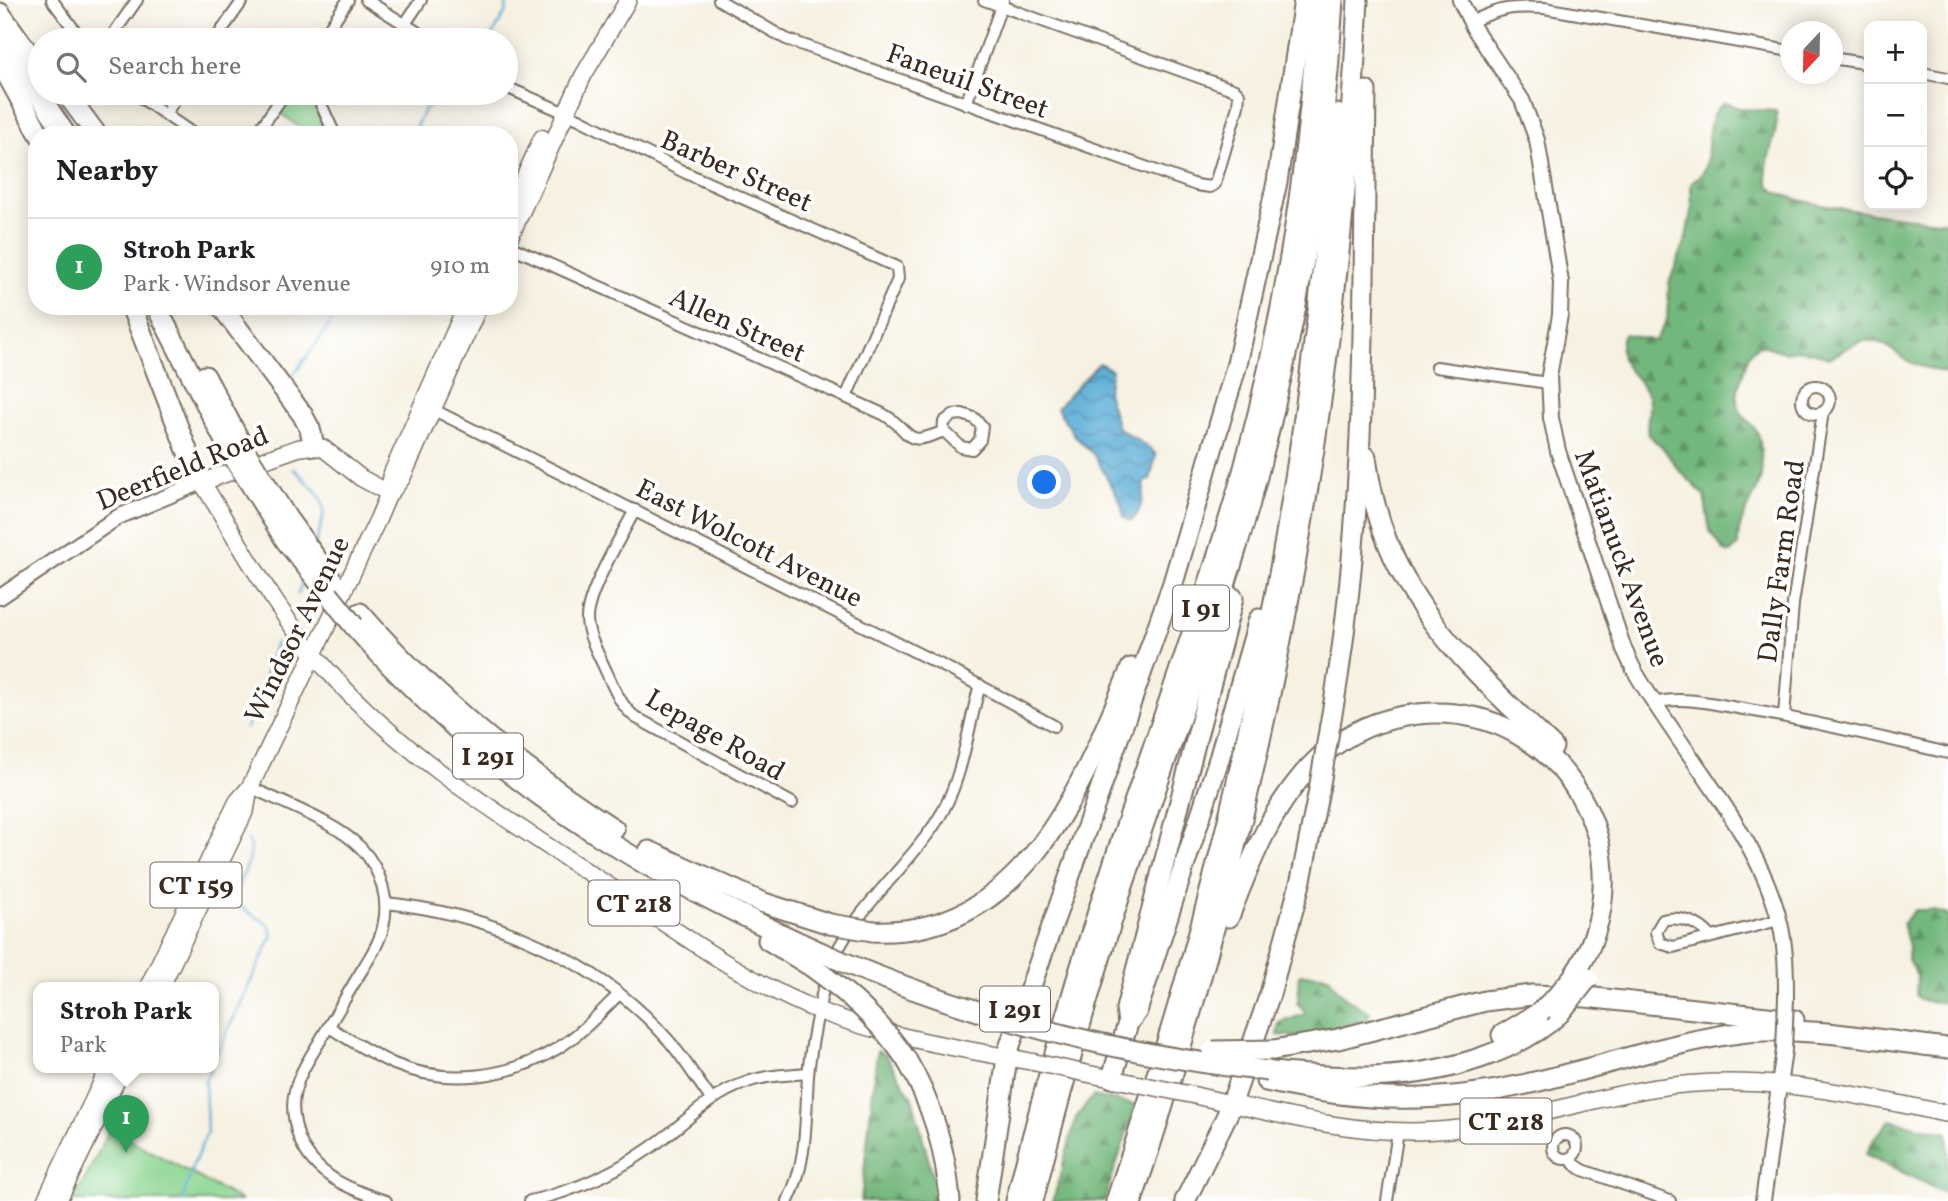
<!DOCTYPE html>
<html lang="en">
<head>
<meta charset="utf-8">
<style>
	body { margin:0; font-family:Vollkorn,serif; background:#f6f6f6; color:#202124 }
	.controls { position:absolute; right:21px; top:21px; display:grid; overflow:hidden; border-radius:14px; box-shadow:0 4px 18px #0003 }
	.controls button { width:63px; height:63px; display:grid; place-items:center; padding:0; border:0; border-bottom:2px solid #e0e0e0; background:#fff; color:#202124; font:35px sans-serif }
	.compass { position:absolute; left:1780px; top:21px; width:63px; height:63px; border-radius:50%; background:#fff; box-shadow:0 4px 18px #0003; rotate:202deg }
	.you { position:absolute; left:1045px; top:483px; width:24px; height:24px; margin:-18px; border:5px solid #fff; border-radius:50%; background:#1a73e8; box-shadow:0 0 0 10px #1a73e833 }
	.badge { display:grid; place-items:center; width:46px; height:46px; border-radius:50%; background:#ea580c; color:#fff; font-size:23px; font-weight:700 }
	.pin { position:absolute; translate:-50% -58px; filter:drop-shadow(0 2px 4px #0008) }
	.pin::after { content:''; position:absolute; top:37px; width:24px; height:21px; background:inherit; clip-path:polygon(0 0,100% 0,50% 100%) }
	.popup { position:absolute; left:33px; top:982px; width:186px; height:91px; box-sizing:border-box; display:grid; place-content:center; border-radius:14px; background:#fff; filter:drop-shadow(0 2px 5px #0005); font-size:23px; white-space:nowrap; color:#757577 }
	.popup b { font-size:26px; color:#202124 }
	.popup::after { content:''; position:absolute; left:50%; top:100%; margin-left:-14px; border:14px solid transparent; border-top-color:#fff }
	.list { margin:0; padding:0; list-style:none }
	h2 { display:flex; justify-content:space-between; align-items:center; height:91px; margin:0; padding:0 28px; font-size:30px }
	h2 small { font-size:23px; font-weight:400; color:#757577 }
	.list li { display:grid; grid-template-columns:46px 1fr auto; gap:21px; align-items:center; box-sizing:border-box; height:98px; padding:0 28px; border-top:2px solid #e0e0e0 }
	.list b { display:block; font-size:26px; white-space:nowrap }
	.list p { margin:0; font-size:23px; white-space:nowrap; color:#757577 }
	.list em { font-size:23px; font-style:normal; color:#757577 }
	.icon { flex:none; width:38px; height:38px; fill:none; stroke:currentColor; stroke-width:2; stroke-linecap:round; stroke-linejoin:round }
	.map { position:relative; flex:none; width:1948px; height:1201px; overflow:hidden }
	.search { position:absolute; background:#fff; box-shadow:0 4px 18px #0003; left:28px; top:28px; width:490px; height:77px; display:flex; align-items:center; gap:18px; box-sizing:border-box; padding:0 24px; border-radius:38px; color:#757577; font-size:26px }
	.panel { position:absolute; background:#fff; box-shadow:0 4px 18px #0003; left:28px; top:126px; width:490px; height:189px; border-radius:28px }
	.map>svg:first-child { display:block }
	.forest { fill:url(#forest-firs); stroke:#56704d; stroke-width:2 }
	.park { fill:#8dd692; stroke:#648058; stroke-width:2 }
	.water { fill:url(#water-waves); stroke:#4c6c7a; stroke-width:2 }
	.lines { fill:none; stroke-linecap:round; stroke-linejoin:round }
	.stream { stroke:#5caed7; stroke-width:2.5 }
	.street-casing { stroke:#7c7062; stroke-width:14 }
	.secondary-casing { stroke:#7c7062; stroke-width:18 }
	.primary-casing { stroke:#7c7062; stroke-width:19 }
	.highway-casing { stroke:#7c7062; stroke-width:23 }
	.street { stroke:#fff; stroke-width:10 }
	.secondary { stroke:#fff; stroke-width:14 }
	.primary { stroke:#fff; stroke-width:16 }
	.highway { stroke:#fff; stroke-width:19 }
	.secondary-bridge-casing { stroke:#7c7062; stroke-width:18; stroke-linecap:butt }
	.primary-bridge-casing { stroke:#7c7062; stroke-width:19; stroke-linecap:butt }
	.highway-bridge-casing { stroke:#7c7062; stroke-width:23; stroke-linecap:butt }
	.secondary-bridge { stroke:#fff; stroke-width:14 }
	.primary-bridge { stroke:#fff; stroke-width:16 }
	.highway-bridge { stroke:#fff; stroke-width:19 }
	.labels { text-anchor:middle; stroke-width:7; stroke-linejoin:round; paint-order:stroke }
	.shield { fill:#fff; stroke:#766a62; stroke-width:2 }
	.shield-label { font-size:26px; font-weight:bold; fill:#3b2a1e }
	.street-label { font-size:28px; fill:#3b2a1e; stroke:#fff }
</style>
</head>
<body>
<div class="map">
<svg width="1948" height="1201" viewBox="0 0 1948 1201">
	<defs>
		<pattern id="forest-firs" width="22" height="20" patternUnits="userSpaceOnUse" patternTransform="scale(1.75)"><rect width="22" height="20" fill="#72b77c"/><path d="M5 1l3.5 6h-7zM16 11l3.5 6h-7z" fill="#5f9565"/></pattern>
		<pattern id="water-waves" width="16" height="10" patternUnits="userSpaceOnUse" patternTransform="scale(1.75)"><rect width="16" height="10" fill="#5caed7"/><path d="M0 5q4-4 8 0t8 0" fill="none" stroke="#4d8eae"/></pattern>
	</defs>
	<rect width="100%" height="100%" fill="#fff"/>
	<filter id="ink" filterUnits="userSpaceOnUse"><feTurbulence type="fractalNoise" baseFrequency=".0143" numOctaves="2"/><feDisplacementMap in="SourceGraphic" scale="14" xChannelSelector="R" yChannelSelector="G"/><feConvolveMatrix kernelMatrix="1 2 1 2 8 2 1 2 1" color-interpolation-filters="sRGB"/></filter>
	<filter id="wash" filterUnits="userSpaceOnUse"><feTurbulence type="fractalNoise" baseFrequency=".00686" numOctaves="4" result="noise"/><feDisplacementMap in="SourceGraphic" scale="28" xChannelSelector="R" yChannelSelector="G"/><feGaussianBlur stdDeviation="1.57" result="paint"/><feColorMatrix in="noise" values="0 0 0 0 0 0 0 0 0 0 0 0 0 0 0 0 0 1.4 0 .05"/><feComposite in="paint" operator="in"/></filter>
	<g filter="url(#wash)">
		<rect width="100%" height="100%" fill="#f6f1e1"/>
		<!-- forest -->
		<g class="forest">
			<path d="M1726,103L1742,109L1776,111C1781,134 1760,163 1769,185C1778,206 1921,219 1948,222V375C1937,370 1927,368 1917,365C1896,359 1887,337 1863,341C1850,343 1840,355 1828,358L1816,353L1797,350L1785,352L1760,345C1749,350 1747,359 1744,370C1738,389 1730,402 1747,420C1752,426 1758,430 1759,437C1761,446 1763,473 1760,480C1754,503 1736,520 1738,545L1730,553L1724,551L1710,531L1704,495L1678,469L1663,448L1648,435C1645,422 1652,410 1648,397C1638,370 1613,370 1623,335L1626,334L1655,341L1667,320L1669,283L1685,242L1692,208L1691,184C1697,178 1703,175 1706,166C1711,148 1703,110 1726,103Z"/>
			<path d="M1915,910H1932L1948,915V1003L1919,1000L1916,995L1917,977L1908,959L1909,946L1903,923Z"/>
			<path d="M1302,974L1322,975L1330,978C1339,996 1353,1003 1370,1012L1367,1021L1325,1033L1297,1037L1277,1035L1279,1023L1305,1014V1011L1297,1003C1301,994 1297,985 1299,975Z"/>
			<path d="M877,1051L886,1055L913,1100L939,1201H861Z"/>
			<path d="M1093,1096L1136,1105L1104,1201H1053L1076,1118Z"/>
			<path d="M1890,1120L1948,1133V1195L1866,1154L1874,1139Z"/>
		</g>
		<!-- park -->
		<g class="park">
			<path d="M290,93H309L327,131L324,135H310L278,111Z"/>
			<path d="M110,1129L242,1201H74Z"/>
		</g>
		<!-- water -->
		<path class="water" d="M1099,363L1112,370L1107,392L1118,428L1151,449L1156,455L1150,480L1144,482C1144,496 1142,512 1131,521L1124,517L1121,503L1095,456L1075,436L1057,408Z"/>
		<g class="lines">
			<!-- stream -->
			<g class="stream">
				<path d="M490,40L506,11L507,0"/>
				<path d="M412,135L424,110L453,93"/>
				<path d="M291,378L322,336L340,306"/>
				<path d="M293,468C325,500 331,500 315,544"/>
				<path d="M298,594L304,577"/>
				<path d="M246,728L253,714L276,643"/>
				<path d="M214,1060L272,936L269,925C260,918 243,912 238,902C228,887 258,866 248,840"/>
				<path d="M182,1201L193,1165L207,1133L205,1081L211,1067"/>
			</g>
		</g>
	</g>
	<g filter="url(#ink)">
		<g class="lines">
			<!-- street casing -->
			<g class="street-casing">
				<g id="street">
					<path d="M52,0L82,40"/>
					<path d="M366,0L430,40"/>
					<path d="M719,0L786,39L1196,185L1210,187L1215,184L1238,106L1239,94L1235,90L984,0"/>
					<path d="M1471,22C1500,8 1512,6 1544,8L1790,51"/>
					<path d="M405,24L421,0"/>
					<path d="M109,40L137,0"/>
					<path d="M215,40L243,0"/>
					<path d="M321,40L348,0"/>
					<path d="M1832,58L1869,64"/>
					<path d="M1922,73L1948,78"/>
					<path d="M506,87L579,119L686,173L897,267L898,279L846,397"/>
					<path d="M134,93L195,135"/>
					<path d="M316,93L335,135"/>
					<path d="M966,104L1003,1"/>
					<path d="M165,114L180,93"/>
					<path d="M256,135L285,93"/>
					<path d="M509,246L883,414C915,432 901,449 944,431"/>
					<path d="M1436,367L1548,383"/>
					<circle cx="1816" cy="400" r="14"/>
					<path d="M430,408L949,669L1054,726"/>
					<path d="M962,414L974,418L982,426L980,440L972,449L961,447L943,430L944,422L953,415Z"/>
					<path d="M635,510C622,535 586,594 587,620C588,637 599,655 606,671C614,688 620,705 635,717L792,803"/>
					<path d="M1654,703C1682,696 1710,703 1738,708C1809,720 1878,737 1948,753"/>
					<path d="M1784,716L1793,604L1823,412"/>
					<path d="M250,787C282,803 338,823 361,848C381,870 390,899 383,927C380,942 370,957 362,970C349,991 337,1013 324,1034C314,1052 300,1070 295,1091C291,1106 294,1123 299,1138C314,1176 351,1190 386,1201"/>
					<path d="M386,903C491,914 600,960 670,1042C685,1060 697,1080 711,1099"/>
					<path d="M1711,937C1701,923 1679,915 1663,920L1656,932L1660,943L1673,947L1779,920"/>
					<path d="M329,1027C350,1040 371,1054 394,1064C447,1086 510,1078 558,1048C581,1034 599,1014 618,995"/>
					<circle cx="1565" cy="1147" r="12"/>
					<path d="M1571,1158L1574,1164L1583,1170L1670,1201"/>
					<path d="M530,1201C580,1190 625,1168 665,1137C691,1117 713,1094 745,1083C765,1075 787,1075 808,1073"/>
					<path d="M788,1201C808,1161 805,1120 808,1076C810,1049 820,998 828,972C849,913 904,872 937,821C963,781 967,730 980,685"/>
					<path d="M1387,1201L1398,1132"/>
				</g>
			</g>
			<!-- secondary casing -->
			<g class="secondary-casing">
				<g id="secondary">
					<path d="M1460,0L1473,27L1522,100L1537,140L1561,282L1560,315L1549,376L1551,418L1558,451L1624,649L1633,668C1678,749 1759,833 1780,923C1786,948 1786,973 1786,998"/>
					<path d="M0,597L118,517L202,482"/>
					<path d="M1763,1201L1784,1050"/>
				</g>
			</g>
			<!-- primary casing -->
			<g class="primary-casing">
				<g id="primary">
					<path d="M509,212L542,138"/>
					<path d="M509,239L583,76L628,0"/>
					<path d="M391,492L402,478L479,306"/>
					<path d="M389,493L361,478L323,448L311,446L298,448L202,482C242,547 277,614 328,671C407,760 510,821 609,886C677,931 745,982 822,1012C890,1038 963,1049 1033,1062"/>
					<path d="M148,987L237,802L250,787L378,519L389,493L392,473L466,306"/>
					<path d="M161,987L246,809L249,790"/>
					<path d="M1084,1073L1138,1084"/>
					<path d="M1188,1094C1267,1111 1348,1135 1429,1131C1506,1128 1579,1100 1654,1088C1757,1072 1848,1093 1948,1114"/>
					<path d="M45,1201L109,1067"/>
					<path d="M58,1201L123,1067"/>
				</g>
			</g>
			<!-- highway casing -->
			<g class="highway-casing">
				<g id="highway">
					<path d="M0,13L40,69"/>
					<path d="M0,36L66,135"/>
					<path d="M0,62L40,135"/>
					<path d="M66,93L97,135"/>
					<path d="M131,306L192,463L202,482"/>
					<path d="M156,306L231,453"/>
					<path d="M221,306L302,414L310,429L314,446"/>
					<path d="M205,376L244,449"/>
					<path d="M1366,457C1383,593 1460,658 1553,747"/>
					<path d="M360,613C434,698 519,768 614,829"/>
					<path d="M354,626C431,714 521,789 622,850C685,889 753,921 820,952"/>
					<path d="M1330,725C1368,517 1363,301 1366,91"/>
					<path d="M649,851L761,902L830,924"/>
					<path d="M1229,917C1251,859 1275,798 1321,756C1348,732 1382,718 1418,714C1562,700 1654,857 1573,977"/>
					<path d="M873,931C1025,938 1082,784 1131,668"/>
					<path d="M768,940L812,967"/>
					<path d="M1128,1023L1137,1011L1219,759L1259,619"/>
					<path d="M1502,1035L1540,1012"/>
					<path d="M1273,1050L1338,1039L1485,1001L1532,995L1586,997L1794,1020"/>
					<path d="M906,1059C932,1103 946,1150 950,1201"/>
					<path d="M1273,1072C1346,1079 1409,1082 1480,1058C1509,1048 1537,1035 1559,1014"/>
					<path d="M1112,1078L1128,1023L1126,1009L1233,598"/>
					<path d="M1266,1081C1363,1103 1442,1105 1539,1081C1608,1065 1677,1040 1747,1032C1813,1026 1882,1041 1948,1048"/>
					<path d="M986,1201L1008,1051L1173,583L1237,364L1277,182L1304,0"/>
					<path d="M1016,1201C1045,1082 1080,964 1119,847C1161,721 1208,596 1244,468C1285,316 1310,157 1318,0"/>
					<path d="M1033,1201C1062,1084 1095,968 1134,853C1174,733 1219,614 1253,492C1297,331 1324,166 1333,0"/>
					<path d="M1116,1201C1158,1076 1197,949 1228,820C1283,589 1319,352 1337,114"/>
					<path d="M1132,1201C1263,812 1339,409 1358,0"/>
					<path d="M1185,1201L1229,1111L1270,994L1301,880L1319,790"/>
				</g>
			</g>
			<!-- street -->
			<use href="#street" class="street"/>
			<!-- secondary -->
			<use href="#secondary" class="secondary"/>
			<!-- primary -->
			<use href="#primary" class="primary"/>
			<!-- highway -->
			<use href="#highway" class="highway"/>
			<!-- secondary-bridge casing -->
			<g class="secondary-bridge-casing">
				<path id="secondary-bridge" d="M1784,1050L1786,998"/>
			</g>
			<!-- primary-bridge casing -->
			<g class="primary-bridge-casing">
				<g id="primary-bridge">
					<path d="M1033,1062L1084,1073"/>
					<path d="M1138,1084L1188,1094"/>
				</g>
			</g>
			<!-- highway-bridge casing -->
			<g class="highway-bridge-casing">
				<g id="highway-bridge">
					<path d="M244,449L287,518L332,580"/>
					<path d="M231,453L286,541L354,626"/>
					<path d="M1319,790L1330,725"/>
					<path d="M830,924L873,931"/>
					<path d="M820,952C963,1015 1113,1054 1268,1071"/>
					<path d="M812,967C849,993 881,1022 906,1059"/>
					<path d="M1540,1012L1556,997L1573,977"/>
					<path d="M1559,1014L1588,978"/>
					<path d="M1213,1051L1273,1050"/>
				</g>
			</g>
			<!-- secondary-bridge -->
			<use href="#secondary-bridge" class="secondary-bridge"/>
			<!-- primary-bridge -->
			<use href="#primary-bridge" class="primary-bridge"/>
			<!-- highway-bridge -->
			<use href="#highway-bridge" class="highway-bridge"/>
		</g>
	</g>
	<g class="labels">
		<!-- shield labels -->
		<g class="shield">
			<rect x="1173" y="585.5" width="56" height="45" rx="5"/>
			<rect x="453" y="733.5" width="70" height="45" rx="5"/>
			<rect x="150.5" y="862.5" width="91" height="45" rx="5"/>
			<rect x="588.5" y="880.5" width="91" height="45" rx="5"/>
			<rect x="980" y="986.5" width="70" height="45" rx="5"/>
			<rect x="1460.5" y="1098.5" width="91" height="45" rx="5"/>
		</g>
		<g class="shield-label">
			<text x="1201" y="617">I 91</text>
			<text x="488" y="765">I 291</text>
			<text x="196" y="894">CT 159</text>
			<text x="634" y="912">CT 218</text>
			<text x="1015" y="1018">I 291</text>
			<text x="1506" y="1130">CT 218</text>
		</g>
		<!-- street labels -->
		<g class="street-label">
			<text transform="translate(968 80) rotate(20)" y="10">Faneuil Street</text>
			<text transform="translate(737 170) rotate(24)" y="10">Barber Street</text>
			<text transform="translate(738 324) rotate(24)" y="10">Allen Street</text>
			<text transform="translate(182 467) rotate(-22)" y="10">Deerfield Road</text>
			<text transform="translate(750 542) rotate(27)" y="10">East Wolcott Avenue</text>
			<text transform="translate(1623 558) rotate(70)" y="10">Matianuck Avenue</text>
			<text transform="translate(1780 561) rotate(-82)" y="10">Dally Farm Road</text>
			<text transform="translate(296 629) rotate(-64)" y="10">Windsor Avenue</text>
			<text transform="translate(716 734) rotate(30)" y="10">Lepage Road</text>
		</g>
	</g>
</svg>
<div class="controls">
<button>+</button>
<button>−</button>
<button><svg class="icon" aria-label="locate" viewBox="0 0 24 24"><circle cx="12" cy="12" r="6"/><path d="M12 2v4M12 18v4M2 12h4M18 12h4"/></svg></button>
</div>
<svg class="compass" viewBox="-18 -18 36 36"><path d="M0-13l5 13h-10z" fill="#e53935"/><path d="M0 13l5-13h-10z" fill="#757577"/></svg>
<div class="you"></div>
<div class="pin badge" style="left:126px;top:1153px;background:#2e9e5b">1</div>
<div class="popup"><b>Stroh Park</b>Park</div>
<div class="search"><svg class="icon" aria-label="search" viewBox="0 0 24 24"><circle cx="10" cy="10" r="6"/><path d="M15 15l6 6"/></svg>Search here</div>
<section class="panel">
<h2>Nearby<small></small></h2>
<ul class="list">
<li><span class="badge" style="background:#2e9e5b">1</span><div><b>Stroh Park</b><p>Park · Windsor Avenue</p></div><em>910 m</em></li>
</ul>
</section>
</div>
</body>
</html>
